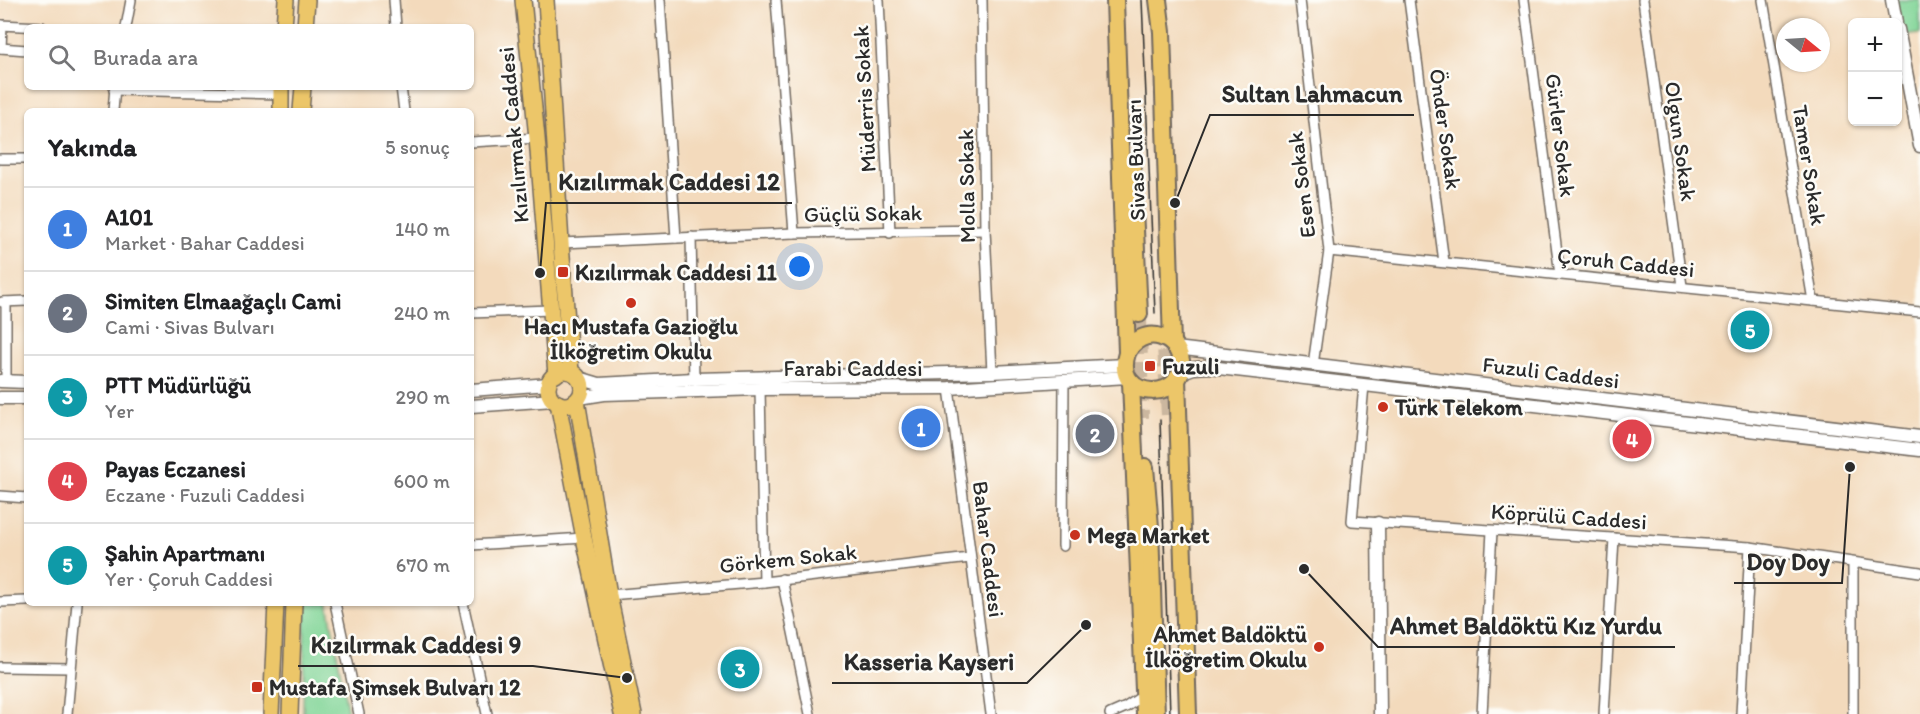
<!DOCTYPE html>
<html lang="tr">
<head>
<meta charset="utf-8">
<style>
	body { margin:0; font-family:Itim,sans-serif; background:#f6f6f6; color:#202124 }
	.controls { position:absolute; right:18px; top:18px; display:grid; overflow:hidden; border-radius:9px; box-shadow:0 2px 4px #0004 }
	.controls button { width:54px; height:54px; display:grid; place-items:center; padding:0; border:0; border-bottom:2px solid #e0e0e0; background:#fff; color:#202124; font:30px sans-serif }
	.compass { position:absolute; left:1776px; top:18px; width:54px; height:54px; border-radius:50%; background:#fff; box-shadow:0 2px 4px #0004; rotate:108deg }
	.you { position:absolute; left:800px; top:267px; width:21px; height:21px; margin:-15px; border:4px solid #fff; border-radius:50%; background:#1a73e8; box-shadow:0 0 0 9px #1a73e833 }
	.badge { display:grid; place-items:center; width:39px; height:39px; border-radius:50%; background:#111827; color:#fff; font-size:20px; font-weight:700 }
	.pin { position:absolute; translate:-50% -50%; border:3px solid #fff; box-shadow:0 2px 6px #0006 }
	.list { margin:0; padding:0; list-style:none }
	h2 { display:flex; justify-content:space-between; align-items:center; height:78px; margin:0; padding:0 24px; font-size:26px }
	h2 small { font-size:20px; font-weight:400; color:#757577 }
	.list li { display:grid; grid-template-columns:39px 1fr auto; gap:18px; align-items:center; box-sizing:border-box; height:84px; padding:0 24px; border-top:2px solid #e0e0e0 }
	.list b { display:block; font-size:22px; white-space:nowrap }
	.list p { margin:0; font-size:20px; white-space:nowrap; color:#757577 }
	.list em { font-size:20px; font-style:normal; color:#757577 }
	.icon { flex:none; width:33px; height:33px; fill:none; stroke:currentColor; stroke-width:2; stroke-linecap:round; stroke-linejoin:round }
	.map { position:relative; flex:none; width:1920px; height:714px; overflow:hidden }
	.search { position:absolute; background:#fff; box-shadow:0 2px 4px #0004; left:24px; top:24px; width:450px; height:66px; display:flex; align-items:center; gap:15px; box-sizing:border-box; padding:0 21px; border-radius:9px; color:#757577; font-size:22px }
	.panel { position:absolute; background:#fff; box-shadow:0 2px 4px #0004; left:24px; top:108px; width:450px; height:498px; border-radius:9px }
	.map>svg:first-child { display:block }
	.green { fill:#82d598; stroke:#568062; stroke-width:1.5 }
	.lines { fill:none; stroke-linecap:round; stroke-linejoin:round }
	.trunk-tunnel { stroke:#cbb79f; stroke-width:16; stroke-dasharray:16 8; stroke-linecap:butt }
	.minor-casing { stroke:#71685e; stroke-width:12 }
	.tertiary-casing { stroke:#71685e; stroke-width:15 }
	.primary-casing { stroke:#71685e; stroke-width:18 }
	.trunk-casing { stroke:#71685e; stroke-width:20 }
	.minor { stroke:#fff; stroke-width:9 }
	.tertiary { stroke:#fff; stroke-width:12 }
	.primary { stroke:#ecc669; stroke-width:15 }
	.trunk { stroke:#ecc669; stroke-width:16 }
	.tram { stroke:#2b2b2b; stroke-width:1.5 }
	.poi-dot { fill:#c8321e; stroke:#fdfcf7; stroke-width:2 }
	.labels { text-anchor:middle; stroke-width:5; stroke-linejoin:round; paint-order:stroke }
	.street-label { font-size:22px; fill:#2b2b2b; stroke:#fdfcf7 }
	.poi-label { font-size:22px; font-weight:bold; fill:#2b2b2b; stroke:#fdfcf7; text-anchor:start }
	.leader { fill:none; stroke:#2b2b2b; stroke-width:2 }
	.callout-dot { fill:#2b2b2b; stroke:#fdfcf7; stroke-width:2 }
	.callout-label { font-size:24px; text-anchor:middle; font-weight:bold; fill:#2b2b2b; stroke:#fdfcf7; stroke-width:5; stroke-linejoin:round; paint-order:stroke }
</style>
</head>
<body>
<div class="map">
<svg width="1920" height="714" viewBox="0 0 1920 714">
	<rect width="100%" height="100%" fill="#fdfcf7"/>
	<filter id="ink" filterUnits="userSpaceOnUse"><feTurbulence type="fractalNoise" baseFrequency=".0167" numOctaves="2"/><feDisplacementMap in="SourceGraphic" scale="12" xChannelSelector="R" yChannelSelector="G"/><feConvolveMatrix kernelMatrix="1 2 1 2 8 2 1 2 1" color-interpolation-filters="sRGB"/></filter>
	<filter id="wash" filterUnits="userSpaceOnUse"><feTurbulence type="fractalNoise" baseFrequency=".008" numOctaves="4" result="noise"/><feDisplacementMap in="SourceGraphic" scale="24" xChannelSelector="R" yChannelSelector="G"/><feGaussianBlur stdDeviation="1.35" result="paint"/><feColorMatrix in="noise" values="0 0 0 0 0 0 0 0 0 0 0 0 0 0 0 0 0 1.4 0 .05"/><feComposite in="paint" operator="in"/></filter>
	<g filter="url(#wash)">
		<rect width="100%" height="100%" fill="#f3dabc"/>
		<!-- green -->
		<g class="green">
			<path d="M1891,0H1920V34L1898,36Z"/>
			<path d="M305,603H328L348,714H303Z"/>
		</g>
	</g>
	<g filter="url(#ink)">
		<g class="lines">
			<!-- trunk-tunnel -->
			<g class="trunk-tunnel">
				<path d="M1139,314L1141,418"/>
				<path d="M1164,327L1169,416"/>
			</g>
			<!-- minor casing -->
			<g class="minor-casing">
				<g id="minor">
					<path d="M394,0L396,27"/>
					<path d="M660,0L676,238"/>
					<path d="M776,0L794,233"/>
					<path d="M879,0L890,233"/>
					<path d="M982,0L985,230L992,372"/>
					<path d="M1300,0L1329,251L1313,365"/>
					<path d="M1409,0L1444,262"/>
					<path d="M1524,0L1560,275"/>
					<path d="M1643,0L1682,286"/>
					<path d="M1763,0L1813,301"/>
					<path d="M0,25L42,27"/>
					<path d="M126,27L131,0"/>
					<path d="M0,48L27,50"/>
					<path d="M1,48L2,25"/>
					<path d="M401,87L404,111"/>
					<path d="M114,90L281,94"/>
					<path d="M113,111L115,87"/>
					<path d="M471,142L537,138"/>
					<path d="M0,159H27"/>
					<path d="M691,237L694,379"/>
					<path d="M561,243L794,233L985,230"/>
					<path d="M1329,251L1920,312"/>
					<path d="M2,302L27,301"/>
					<path d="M6,302V381"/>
					<path d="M471,313L551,310"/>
					<path d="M1364,385L1352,521L1750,547L1920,572"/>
					<path d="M949,388L991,714"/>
					<path d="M760,389L764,582"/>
					<path d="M0,496L27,498"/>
					<path d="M471,545L584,538"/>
					<path d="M1063,546L1064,381"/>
					<path d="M1853,563V714"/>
					<path d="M782,579L810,714"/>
					<path d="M609,595L764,582L970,558"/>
					<path d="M0,602L27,601"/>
					<path d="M335,603L359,714"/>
					<path d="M463,603L487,714"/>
					<path d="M0,667L70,668"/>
					<path d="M67,714L77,603"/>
					<path d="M1110,714L1126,707L1144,695"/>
					<path d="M1482,714L1492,531"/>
					<path d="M1604,714L1614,538"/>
					<path d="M1741,714L1750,547"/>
				</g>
			</g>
			<!-- tertiary casing -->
			<g class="tertiary-casing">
				<g id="tertiary">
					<path d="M1892,0L1896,22"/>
					<path d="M1898,29L1920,146"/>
					<path d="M1176,348L1920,437"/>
					<path d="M1179,373L1194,368L1210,367L1920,450"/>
					<path d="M579,378L599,384L694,379L992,372L1125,365"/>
					<path d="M0,381L27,382"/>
					<path d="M471,390L549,384"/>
					<path d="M0,398H27"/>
					<path d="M579,398L604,394L760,389L949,388L1128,377"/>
					<path d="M471,406L554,400"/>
					<path d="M1378,523L1380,714"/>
				</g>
			</g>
			<!-- primary casing -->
			<g class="primary-casing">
				<g id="primary">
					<path d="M523,0L537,138L556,375"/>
					<path d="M546,0L561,243L571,372"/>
					<path d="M284,27L286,0"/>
					<path d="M305,27L307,0"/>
					<path d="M281,87V111"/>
					<path d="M301,111L303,87"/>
					<circle cx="565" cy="388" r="17"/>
					<path d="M577,400L609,595L634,714"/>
					<path d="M558,403L584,538L622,714"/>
					<path d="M271,714L276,603"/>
					<path d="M290,714L294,603"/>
				</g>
			</g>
			<!-- trunk casing -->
			<g class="trunk-casing">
				<g id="trunk">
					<path d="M1115,0L1127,353C1111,404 1193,402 1180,356C1177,347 1170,340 1161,337C1147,332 1133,340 1127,353"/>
					<path d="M1158,0L1162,32L1172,343"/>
					<path d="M1132,166L1139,314"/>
					<path d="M1177,378L1188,714"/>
					<path d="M1131,382L1145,714"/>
					<path d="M1145,467L1150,527L1156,714"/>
				</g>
			</g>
			<!-- minor -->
			<use href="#minor" class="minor"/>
			<!-- tertiary -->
			<use href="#tertiary" class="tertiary"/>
			<!-- primary -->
			<use href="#primary" class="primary"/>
			<!-- trunk -->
			<use href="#trunk" class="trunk"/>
			<!-- tram -->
			<g class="tram">
				<path d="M1142,0L1155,313"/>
				<path d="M1160,420L1170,714"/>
			</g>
		</g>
	</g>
	<!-- markers -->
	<g class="poi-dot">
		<rect x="557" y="266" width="12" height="12" rx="3"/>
		<circle cx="631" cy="303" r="6"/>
		<rect x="1144" y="360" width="12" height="12" rx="3"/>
		<circle cx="1383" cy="407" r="6"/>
		<circle cx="1075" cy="535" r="6"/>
		<circle cx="1319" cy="647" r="6"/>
		<rect x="251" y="681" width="12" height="12" rx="3"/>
	</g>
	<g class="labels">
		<!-- street labels -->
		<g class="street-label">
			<text transform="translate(864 99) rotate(-93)" y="8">Müderris Sokak</text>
			<text transform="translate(1446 129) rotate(82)" y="8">Önder Sokak</text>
			<text transform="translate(513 135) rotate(-95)" y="8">Kızılırmak Caddesi</text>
			<text transform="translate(1561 135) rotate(83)" y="8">Gürler Sokak</text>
			<text transform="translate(1681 141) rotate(82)" y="8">Olgun Sokak</text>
			<text transform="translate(1135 160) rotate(-92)" y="8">Sivas Bulvarı</text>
			<text transform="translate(1810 165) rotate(81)" y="8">Tamer Sokak</text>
			<text transform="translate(1301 185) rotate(-97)" y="8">Esen Sokak</text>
			<text transform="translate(966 186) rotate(-91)" y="8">Molla Sokak</text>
			<text transform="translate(863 213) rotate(-1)" y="8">Güçlü Sokak</text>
			<text transform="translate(1626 262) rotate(6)" y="8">Çoruh Caddesi</text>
			<text x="853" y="376">Farabi Caddesi</text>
			<text transform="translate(1551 372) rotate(7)" y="8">Fuzuli Caddesi</text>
			<text transform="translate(1569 516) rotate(4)" y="8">Köprülü Caddesi</text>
			<text transform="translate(989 549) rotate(83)" y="8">Bahar Caddesi</text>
			<text transform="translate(788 558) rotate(-6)" y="8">Görkem Sokak</text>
		</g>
		<!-- poi labels -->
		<g class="poi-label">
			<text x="575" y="280">Kızılırmak Caddesi 11</text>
			<text x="631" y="334" text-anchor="middle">Hacı Mustafa Gazioğlu<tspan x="631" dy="25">İlköğretim Okulu</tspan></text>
			<text x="1162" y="374">Fuzuli</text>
			<text x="1395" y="415">Türk Telekom</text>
			<text x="1087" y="543">Mega Market</text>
			<text x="1307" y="642" text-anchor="end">Ahmet Baldöktü<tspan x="1307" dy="25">İlköğretim Okulu</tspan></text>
			<text x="269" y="695">Mustafa Şimsek Bulvarı 12</text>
		</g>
	</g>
	<!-- callouts -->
	<path class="leader" d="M1175 203L1210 115H1414M540 273L546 203H792M1850 467L1842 583H1734M1304 569L1378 647H1675M627 678L533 666H298M1086 625L1027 683H832"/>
	<g class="callout-dot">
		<circle cx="1175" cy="203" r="6"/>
		<circle cx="540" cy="273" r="6"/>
		<circle cx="1850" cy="467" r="6"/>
		<circle cx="1304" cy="569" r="6"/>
		<circle cx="627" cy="678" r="6"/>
		<circle cx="1086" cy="625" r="6"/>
	</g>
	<g class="callout-label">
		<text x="1312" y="102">Sultan Lahmacun</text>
		<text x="669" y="190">Kızılırmak Caddesi 12</text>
		<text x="1788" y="570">Doy Doy</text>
		<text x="1526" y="634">Ahmet Baldöktü Kız Yurdu</text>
		<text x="416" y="653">Kızılırmak Caddesi 9</text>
		<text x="929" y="670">Kasseria Kayseri</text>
	</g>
</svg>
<div class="controls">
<button>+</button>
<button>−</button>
</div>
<svg class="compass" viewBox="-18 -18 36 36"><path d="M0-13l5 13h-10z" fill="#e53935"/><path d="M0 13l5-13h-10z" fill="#757577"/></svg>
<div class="you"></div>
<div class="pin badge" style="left:921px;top:428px;background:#3f7fe0">1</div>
<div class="pin badge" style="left:1095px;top:434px;background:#6b7280">2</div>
<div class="pin badge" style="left:740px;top:669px;background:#0f9aa8">3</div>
<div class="pin badge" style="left:1632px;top:439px;background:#e0444e">4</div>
<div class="pin badge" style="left:1750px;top:330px;background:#0f9aa8">5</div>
<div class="search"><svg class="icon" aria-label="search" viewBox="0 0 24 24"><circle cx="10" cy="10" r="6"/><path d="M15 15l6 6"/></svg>Burada ara</div>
<section class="panel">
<h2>Yakında<small>5 sonuç</small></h2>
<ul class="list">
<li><span class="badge" style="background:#3f7fe0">1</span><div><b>A101</b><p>Market · Bahar Caddesi</p></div><em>140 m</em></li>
<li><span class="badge" style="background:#6b7280">2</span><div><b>Simiten Elmaağaçlı Cami</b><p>Cami · Sivas Bulvarı</p></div><em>240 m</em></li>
<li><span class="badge" style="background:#0f9aa8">3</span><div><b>PTT Müdürlüğü</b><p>Yer</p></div><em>290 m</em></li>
<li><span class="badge" style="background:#e0444e">4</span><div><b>Payas Eczanesi</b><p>Eczane · Fuzuli Caddesi</p></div><em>600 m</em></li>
<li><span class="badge" style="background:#0f9aa8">5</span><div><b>Şahin Apartmanı</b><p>Yer · Çoruh Caddesi</p></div><em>670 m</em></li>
</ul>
</section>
</div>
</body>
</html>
